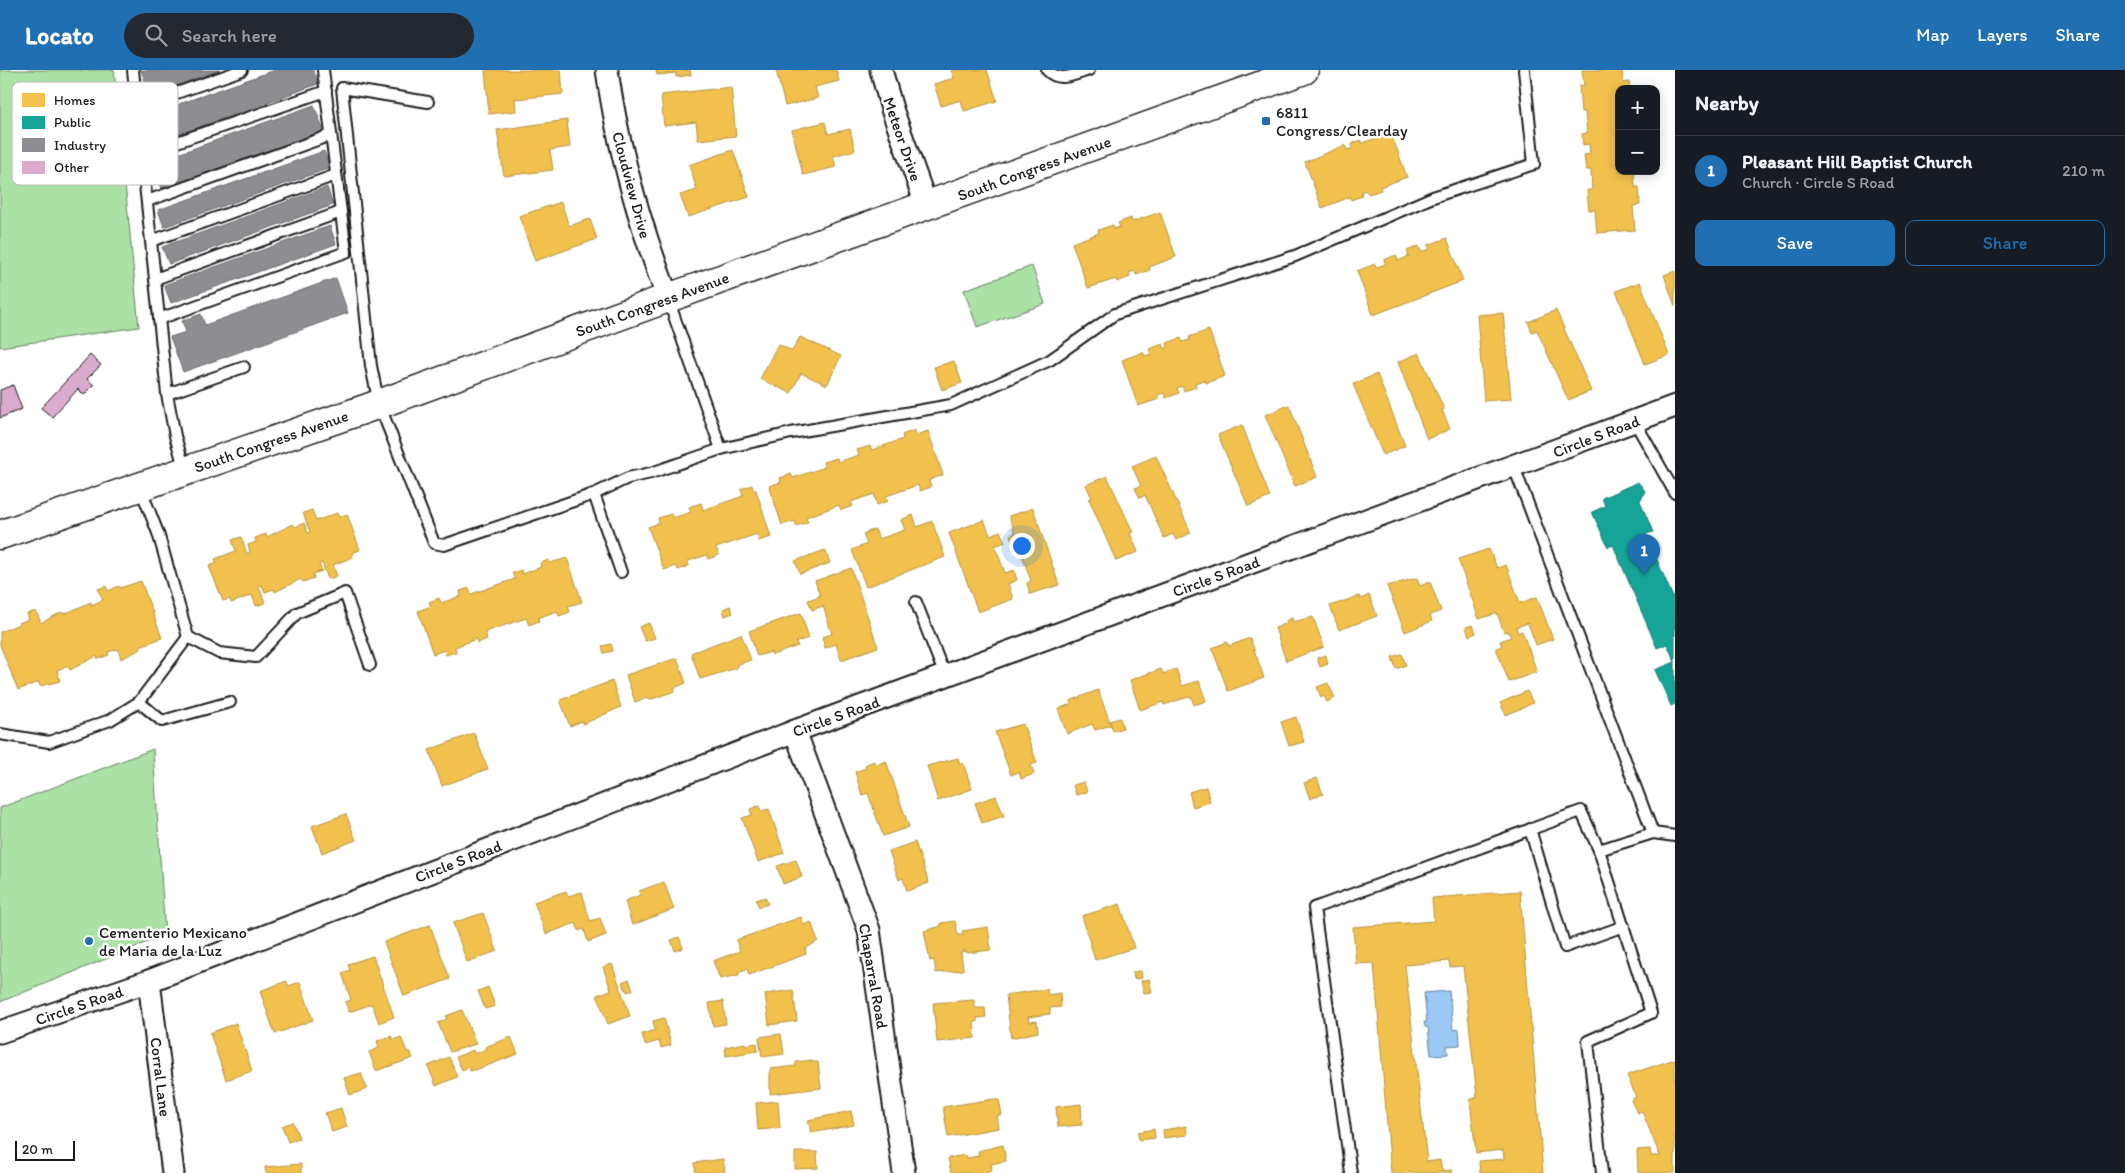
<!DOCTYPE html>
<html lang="en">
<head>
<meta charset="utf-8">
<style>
	body { margin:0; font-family:Itim,sans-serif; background:#242831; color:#f1f3f6 }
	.controls { position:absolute; right:15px; top:15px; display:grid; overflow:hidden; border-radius:10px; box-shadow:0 2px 12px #0003 }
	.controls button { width:45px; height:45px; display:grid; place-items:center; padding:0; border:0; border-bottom:1px solid #363941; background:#171b24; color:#f1f3f6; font:25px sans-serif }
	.scale { position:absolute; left:15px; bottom:12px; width:60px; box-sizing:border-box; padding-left:5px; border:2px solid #1c1c1c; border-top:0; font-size:14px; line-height:18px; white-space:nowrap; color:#1c1c1c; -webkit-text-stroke:4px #fff; paint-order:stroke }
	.you { position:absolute; left:1021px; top:475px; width:18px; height:18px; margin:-12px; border:4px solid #fff; border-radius:50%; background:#1a73e8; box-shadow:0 0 0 8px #1a73e833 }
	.badge { display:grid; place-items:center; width:32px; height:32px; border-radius:50%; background:#1f6fb2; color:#fff; font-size:16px; font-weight:700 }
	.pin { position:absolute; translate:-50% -41px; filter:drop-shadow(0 1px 2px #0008) }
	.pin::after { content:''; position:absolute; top:26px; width:18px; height:15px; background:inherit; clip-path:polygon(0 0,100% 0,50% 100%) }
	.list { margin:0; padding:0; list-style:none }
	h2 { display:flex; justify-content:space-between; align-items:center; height:65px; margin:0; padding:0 20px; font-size:21px }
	h2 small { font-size:16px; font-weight:400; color:#9ea1a6 }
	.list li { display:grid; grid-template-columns:32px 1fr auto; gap:15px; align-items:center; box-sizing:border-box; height:70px; padding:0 20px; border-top:1px solid #363941 }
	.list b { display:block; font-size:19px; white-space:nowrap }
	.list p { margin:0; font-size:16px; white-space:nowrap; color:#9ea1a6 }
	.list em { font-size:16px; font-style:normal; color:#9ea1a6 }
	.actions { display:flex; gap:10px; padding:15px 20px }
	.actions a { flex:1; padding:11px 0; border:1px solid #1f6fb2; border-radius:10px; text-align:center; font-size:18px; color:#1f6fb2 }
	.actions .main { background:#1f6fb2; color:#fff }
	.icon { flex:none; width:28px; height:28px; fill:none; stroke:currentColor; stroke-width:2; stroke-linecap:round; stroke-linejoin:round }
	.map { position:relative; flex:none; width:1675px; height:1103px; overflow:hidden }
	header { display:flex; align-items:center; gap:30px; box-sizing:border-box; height:70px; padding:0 25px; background:#1f6fb2; color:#fff }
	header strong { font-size:24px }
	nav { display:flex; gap:28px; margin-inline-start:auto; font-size:18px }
	.search { width:350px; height:45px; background:#242831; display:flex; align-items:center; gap:12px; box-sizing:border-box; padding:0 18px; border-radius:28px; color:#9ea1a6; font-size:19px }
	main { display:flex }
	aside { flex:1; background:#171b24 }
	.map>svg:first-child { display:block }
	.green { fill:#abe1a5; stroke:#647e60 }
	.water { fill:#9bc8f5; stroke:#68839e }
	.homes { fill:#f2c14e; stroke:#b2903f }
	.public { fill:#17a398; stroke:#187a73 }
	.industry { fill:#8d8d92; stroke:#6b6b6f }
	.building { fill:#daabcc; stroke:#1c1c1c }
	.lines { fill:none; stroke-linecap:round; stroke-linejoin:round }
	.service-casing { stroke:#1c1c1c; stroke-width:14 }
	.minor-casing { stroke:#1c1c1c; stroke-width:25 }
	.primary-casing { stroke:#1c1c1c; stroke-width:31 }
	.service { stroke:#fff; stroke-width:10 }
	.minor { stroke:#fff; stroke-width:21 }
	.primary { stroke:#fff; stroke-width:28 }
	.poi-dot { fill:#1f6fb2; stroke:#fff; stroke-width:2 }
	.labels { text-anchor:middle; stroke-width:5; stroke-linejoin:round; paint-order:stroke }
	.poi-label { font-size:16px; fill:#1c1c1c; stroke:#fff; text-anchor:start }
	.street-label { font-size:16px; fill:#1c1c1c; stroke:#fff }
	.key { fill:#fff; stroke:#bbb; stroke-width:1 }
	.key-label { font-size:14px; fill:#1c1c1c }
</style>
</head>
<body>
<header>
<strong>Locato</strong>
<div class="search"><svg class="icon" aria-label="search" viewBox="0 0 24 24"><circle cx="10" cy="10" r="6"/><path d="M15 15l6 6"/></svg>Search here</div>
<nav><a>Map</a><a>Layers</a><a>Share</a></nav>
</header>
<main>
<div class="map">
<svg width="1675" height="1103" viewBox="0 0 1675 1103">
	<rect width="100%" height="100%" fill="#fff"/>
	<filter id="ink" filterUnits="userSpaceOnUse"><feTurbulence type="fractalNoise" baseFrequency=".02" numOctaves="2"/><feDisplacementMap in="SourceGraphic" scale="10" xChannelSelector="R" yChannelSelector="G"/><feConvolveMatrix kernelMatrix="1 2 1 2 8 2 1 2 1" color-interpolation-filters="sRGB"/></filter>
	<g filter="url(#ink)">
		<!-- green -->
		<g class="green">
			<path d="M0,0H114L139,257L0,277Z"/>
			<path d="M1032,196L1045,234L977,257L964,220Z"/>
			<path d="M153,679L165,865L0,932V738Z"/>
		</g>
		<!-- water -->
		<path class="water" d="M1449,921L1453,960L1459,959L1460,975L1447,976L1448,984L1431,985L1428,957H1425L1424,952H1427L1424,923Z"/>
		<!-- homes -->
		<g class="homes">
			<path d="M485,0H561L563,24L515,29L516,41L489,44Z"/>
			<path d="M656,0H690L691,5L676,7V3L657,5Z"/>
			<path d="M776,0H836L839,11L815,17L818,28L785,36Z"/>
			<path d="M951,0H987L997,31L964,41L961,30L941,36L934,14L954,8Z"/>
			<path d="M1582,0H1622L1623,13L1629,12L1630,19H1619V101H1638L1634,103L1635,117H1639L1640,135L1633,136L1635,160L1597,163L1595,140H1589L1587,120H1592L1591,100H1586L1584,85L1590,84L1589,74L1583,75L1582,64L1587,63L1585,42H1581L1579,16L1584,15Z"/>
			<path d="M731,17L736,66L698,70L696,52L664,56L661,25Z"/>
			<path d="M567,50L570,77L550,80L553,100L504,106L497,60Z"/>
			<path d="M825,52L828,64L850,59L855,80L833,86L836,97L803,105L792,60Z"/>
			<path d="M1391,63L1407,107L1380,117L1381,120L1369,124L1365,120L1361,122L1362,126L1351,130L1350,127L1322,138L1305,92L1345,75L1347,80L1353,78L1352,74L1361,70L1362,73Z"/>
			<path d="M733,80L749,127L688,147L680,125L697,120L689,95Z"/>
			<path d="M561,132L569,156L590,149L597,169L535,191L519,146Z"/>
			<path d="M1160,142L1176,187L1149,197L1150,200L1136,205L1135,201L1129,203L1130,207L1117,212L1116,209L1088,218L1072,173L1099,163L1098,160L1113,155L1114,159L1120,157L1118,153L1131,148L1132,152Z"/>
			<path d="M1447,168L1463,211L1373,245L1357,201L1375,194L1377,197L1386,194L1384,190L1396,185L1398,191L1409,186L1407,181L1419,176L1421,182L1430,179L1428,175Z"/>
			<path d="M1675,201V236L1664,205Z"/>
			<path d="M1640,212L1669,285L1645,294L1616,221Z"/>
			<path d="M1556,240L1591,321L1568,330L1537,260L1532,262L1528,252Z"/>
			<path d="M1503,243L1511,329L1484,331L1477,245Z"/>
			<path d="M1209,260L1225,306L1206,313L1204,310L1195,313L1196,317L1184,321L1182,316L1177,318L1179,323L1166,328L1164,323L1157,325L1159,329L1138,336L1122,290L1143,282L1145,286L1151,284L1149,279L1163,274L1165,279L1168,277L1167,273L1181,268L1182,272L1190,270L1189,267Z"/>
			<path d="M800,267L841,286L827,315L801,303L791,323L760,309L778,274L792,281Z"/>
			<path d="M1419,283L1444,339L1442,340L1450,359L1427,369L1398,292Z"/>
			<path d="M954,291L962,313L942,320L934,297Z"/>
			<path d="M1377,304L1405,376L1383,385L1353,314Z"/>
			<path d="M1289,335L1317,407L1295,416L1265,345Z"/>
			<path d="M1242,355L1270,427L1248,436L1218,365Z"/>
			<path d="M915,360L916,365L928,361L943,405L929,410L931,417L920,421L918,415L886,426L888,431L877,435L874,424L851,432L853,436L841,440L839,435L806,447L808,452L796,456L795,451L782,455L769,416L781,412L780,408L791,404L793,408L825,397L823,392L837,388L838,392L859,385L857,380L870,376L872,380L903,369L902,365Z"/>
			<path d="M1156,386L1191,463L1176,470L1173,464L1164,468L1145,425L1140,428L1135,418L1141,416L1132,396Z"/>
			<path d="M1107,406L1133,462L1130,463L1138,482L1116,491L1089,429L1092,428L1086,415Z"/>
			<path d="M752,415L753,420H756L771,467L759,471L757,464L716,478L719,485L708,489L707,485L688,491L689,496L678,500L676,496L664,500L648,457L659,453L658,448L671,444L673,448L691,442L689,437L701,433L703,440L743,426L741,419Z"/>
			<path d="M1033,438L1059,515L1030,524L1027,513L1031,511L1021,482L1017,484L1010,465L1015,463L1009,446Z"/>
			<path d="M312,440L316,451L337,443L339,447L347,444L360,480L352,483L353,487L333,495L337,506L328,509L322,493L319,494L322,501L313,504L314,508L303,512L301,509L275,522L274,519L265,522L262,515L259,516L265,533L256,536L252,525L231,533L230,529L223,531L209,496L217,493L215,489L236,481L232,470L241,467L247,484L250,483L248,475L256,472L255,468L266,464L267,467L293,454L295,457L304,453L308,463L310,462L303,443Z"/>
			<path d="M913,445L917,457L932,451L945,487L866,517L852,480L867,474L863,464L875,459L879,469L905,460L901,450Z"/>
			<path d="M984,450L990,465L1000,461L1005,472L995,476L1005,503L1014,500L1017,510L1008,514L1013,529L978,542L949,463Z"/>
			<path d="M1489,479L1497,498L1506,495L1520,533L1537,527L1553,569L1536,575L1528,553L1516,557L1518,563L1522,561L1537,602L1509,612L1496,578L1502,576L1500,571L1511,567L1508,561L1504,562L1497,543L1479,549L1458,489Z"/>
			<path d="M825,480L830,493L800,504L795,491Z"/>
			<path d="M567,488L582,532L568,536L570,542L559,546L557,541L538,548L539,551L529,555L526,548L485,562L487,569L477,573L476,569L455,577L456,582L446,585L445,580L433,584L418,541L431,536L429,532L439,528L441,533L461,526L460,521L469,518L471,524L515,509L512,503L521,500L522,504L541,497L540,493L549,490L550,493Z"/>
			<path d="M851,498L878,577L841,590L836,574L825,578L822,567L832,564L823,536L812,540L808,530L820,526L815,511Z"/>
			<path d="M1417,508L1420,516L1430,512L1441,541L1430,545L1432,551L1405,562L1387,516Z"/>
			<path d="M141,511L162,568L140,576L141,579L121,589L118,579L108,582L109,585L98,589L97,586L70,600L68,596L57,600L60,611L40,616L39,612L18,620L0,575V562L19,554V553L29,549L27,544L36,541L41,553L62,542L64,544L91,532V535L103,530L98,519L106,516L108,521L119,516L120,518Z"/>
			<path d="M1369,525L1377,546L1339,560L1330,536L1359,526L1361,529Z"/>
			<path d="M730,536L733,543L725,546L723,539Z"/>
			<path d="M801,543L809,568L796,572L798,576L772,585L771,582L757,586L749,561Z"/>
			<path d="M1313,547L1324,577L1286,591L1275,558L1287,553L1286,551L1292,548L1293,552Z"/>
			<path d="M649,553L655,568L645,571L639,557Z"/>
			<path d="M1473,555L1476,563L1469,566L1466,557Z"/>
			<path d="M741,564L751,590L736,595L737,598L700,609L691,583Z"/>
			<path d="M1250,568L1264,608L1228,621L1212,578L1227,572L1229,576Z"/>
			<path d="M611,574L613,581L604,583L602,576Z"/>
			<path d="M1402,584L1406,595L1396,599L1392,587Z"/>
			<path d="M1326,585L1328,594L1320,597L1317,588Z"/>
			<path d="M677,588L686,613L674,618L675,621L649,630L648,627L635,632L626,605Z"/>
			<path d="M1161,599L1163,604L1176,599L1182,616L1199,611L1206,631L1194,635L1191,626L1164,635L1163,632L1140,640L1130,610Z"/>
			<path d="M612,611L621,637L583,654L582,651L570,656L560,630Z"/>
			<path d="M1328,613L1335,628L1327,632L1324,626L1321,628L1317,617Z"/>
			<path d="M1098,620L1111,655L1095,660L1092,654L1067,664L1058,639L1071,634L1070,631Z"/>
			<path d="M1527,621L1533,633L1506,645L1500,633Z"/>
			<path d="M1296,647L1304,672L1289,676L1281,652Z"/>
			<path d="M1120,648L1123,658L1113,661L1110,651Z"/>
			<path d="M1023,654L1037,693L1031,695L1034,704L1021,709L1019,702L1011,705L995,662Z"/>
			<path d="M474,663L488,699L442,716L429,680Z"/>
			<path d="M958,688L960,694L963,693L972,719L938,731L927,696Z"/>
			<path d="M874,691L875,695L886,691L909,757L883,766L868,723L862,725L855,702L866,698L865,695Z"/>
			<path d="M1317,708L1323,724L1310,729L1304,713Z"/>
			<path d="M1084,712L1087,722L1076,725L1073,715Z"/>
			<path d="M1206,717L1210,732L1193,737L1189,722Z"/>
			<path d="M996,726L1004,746L982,753L975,733Z"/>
			<path d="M759,736L761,741L769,739L784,783L758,792L742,748L752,745L750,739Z"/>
			<path d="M346,744L356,770L322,783L312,756Z"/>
			<path d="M915,772L929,813L907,821L903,808L899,810L889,781Z"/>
			<path d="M796,790L802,807L783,814L777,796Z"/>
			<path d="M664,812L674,839L632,855L625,831L640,825L639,821Z"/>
			<path d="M566,821L568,826L582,822L590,851L600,848L606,865L588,872L584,859L579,861L576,853L546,864L534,832Z"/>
			<path d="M1520,821L1543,1103H1480L1479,1091L1504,1089L1503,1080L1476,1083L1470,1030L1477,1027L1463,896L1450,897L1449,891L1405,895L1427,1092L1440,1090L1442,1101L1452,1100V1103H1391L1374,893L1356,894L1353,857L1434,851L1432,828Z"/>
			<path d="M765,827L768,834L759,837L756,830Z"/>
			<path d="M1120,834L1134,878L1095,890L1082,846Z"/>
			<path d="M483,843L497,881L467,892L453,853Z"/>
			<path d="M801,847L804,855L811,852L818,871L805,879L806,884L749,905L747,899L738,902L739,905L720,909L713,891L740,881L736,870Z"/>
			<path d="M955,851L958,865H963L962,861L988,857L991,880L967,883L966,881L961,882L963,900L936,903L934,890L930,891L924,861L941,856V853Z"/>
			<path d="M430,855L450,909L404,926L384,872Z"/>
			<path d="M679,867L683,878L675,881L671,870Z"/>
			<path d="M373,886L394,947L379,953L372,934L349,942L345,932L351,930L342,903L350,900L348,894Z"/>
			<path d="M612,894L630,946L608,954L597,925L611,920L603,897Z"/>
			<path d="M1141,901L1142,908L1134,909L1133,902Z"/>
			<path d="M629,909L633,920L627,922L622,912Z"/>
			<path d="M1149,909L1152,922L1144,923L1141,911Z"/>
			<path d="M287,911L288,916L300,912L313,950L275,964L260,921Z"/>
			<path d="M488,917L495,936L485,939L478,921Z"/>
			<path d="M1047,919L1048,925L1060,923L1061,937L1050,938V944L1028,947L1029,952L1037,951L1038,962L1011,968L1006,925Z"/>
			<path d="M793,920L797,951L769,955L765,924Z"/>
			<path d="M974,930L975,938H985L986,947L977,948V952H974L975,968L937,972L933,933Z"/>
			<path d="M723,931L726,954L713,956L709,933Z"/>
			<path d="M462,940L476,974L450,982L438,953L447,949L446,946Z"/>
			<path d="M664,948L671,975L661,978L659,971L645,975L642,964L655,960L653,951Z"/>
			<path d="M236,953L252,1001L226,1010L210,963Z"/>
			<path d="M781,964L784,984L762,987L759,967Z"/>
			<path d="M391,966L393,970L401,967L407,982L410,981L413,988L376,1001L369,982L379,978L377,971Z"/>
			<path d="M511,967L518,984L478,999L470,1001L469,997L462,1000L456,987L473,980L475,984L486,979L485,977Z"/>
			<path d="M745,973V975L757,973L758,981L726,986L725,977Z"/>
			<path d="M449,987L457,1007L436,1016L428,996Z"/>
			<path d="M1675,989V1103H1638L1637,1080L1650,1079L1651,1086H1660L1642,1041L1637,1043L1631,1030L1636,1027L1627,1005Z"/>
			<path d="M812,990V992H818L821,1018L770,1024V999L796,996V992Z"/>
			<path d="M361,1003L367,1019L350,1025L344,1008Z"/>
			<path d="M994,1029L999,1030L1002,1045L997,1046L999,1058L948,1067L943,1037Z"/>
			<path d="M778,1031L780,1058L758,1060L756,1033Z"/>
			<path d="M1081,1034L1082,1055L1058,1057L1056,1037Z"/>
			<path d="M341,1038L347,1057L332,1062L325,1043Z"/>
			<path d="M851,1041L854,1055L811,1063L808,1050Z"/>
			<path d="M293,1052L299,1068L288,1072L282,1056Z"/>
			<path d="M1186,1056L1187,1065L1164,1068L1163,1060Z"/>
			<path d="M1154,1059L1155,1068L1139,1070L1138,1062Z"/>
			<path d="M1003,1075L1006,1091L991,1094L992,1100L987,1101L988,1103H951L948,1088L966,1085L967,1088L979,1086L978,1081Z"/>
			<path d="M795,1082H817L818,1098L795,1099Z"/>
			<path d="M723,1089L725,1103H696L694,1093Z"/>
			<path d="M301,1094V1103H266L265,1097Z"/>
		</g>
		<!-- public -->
		<path class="public" d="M1638,412L1645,421L1640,431L1653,462L1646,464L1675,532V634L1671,636L1655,600L1675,592L1667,574L1657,578L1613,475L1608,477L1592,442L1605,436L1602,428Z"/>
		<!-- industry -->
		<g class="industry">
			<path d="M141,0H220L150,25Z"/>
			<path d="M275,0H313L318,14L158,72L148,45Z"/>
			<path d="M314,35L324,62L162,119L153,93Z"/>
			<path d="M324,81L330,98L164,157L158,140Z"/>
			<path d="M327,117L333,135L169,194L162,177Z"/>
			<path d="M330,156L336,174L171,233L164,215Z"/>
			<path d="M336,208L348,243L183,302L170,267L186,262L182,251L201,244L205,255Z"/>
		</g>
		<!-- building -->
		<g class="building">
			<path d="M90,285L101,295L87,309L94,315L84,325L78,319L52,347L41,338Z"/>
			<path d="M13,315L22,339L0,348V320Z"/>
		</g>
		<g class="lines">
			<!-- service casing -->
			<g class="service-casing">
				<g id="service">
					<path d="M133,0L167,324L175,366L185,400"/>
					<path d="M1047,0C1059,13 1073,5 1089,0"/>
					<path d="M428,32L342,18L371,296L379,334L434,473L444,475L594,424L628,408L651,403L721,379L791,363L951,335L1050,290L1115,244L1295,186L1433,127L1534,94L1524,0"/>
					<path d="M137,37L242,0"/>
					<path d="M142,84L326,21"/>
					<path d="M147,131L331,65"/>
					<path d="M151,171L336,105"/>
					<path d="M155,209L341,142"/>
					<path d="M668,229L721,379"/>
					<path d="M159,249L346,182L323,0"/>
					<path d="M167,324L244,297"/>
					<path d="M1635,352L1675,423"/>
					<path d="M1514,397L1653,763"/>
					<path d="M140,417L158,463L188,567"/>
					<path d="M594,424L621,502"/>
					<path d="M916,532L945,606"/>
					<path d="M139,632L162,651L230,632"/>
					<path d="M0,664L49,672L110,650L139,632L188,567L219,583L256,587L297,543L345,523L370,595"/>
					<path d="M1530,759L1565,877L1624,856"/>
					<path d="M1599,780L1653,763L1675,766"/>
					<path d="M1351,1103L1314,838L1581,741L1599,780L1651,943L1588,971L1602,1103"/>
				</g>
			</g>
			<!-- minor casing -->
			<g class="minor-casing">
				<g id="minor">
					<path d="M607,0C618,79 639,153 668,228"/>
					<path d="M881,0L892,39L927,137"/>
					<path d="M795,661L869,860L904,1103"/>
					<path d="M149,911L173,1103"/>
					<path d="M0,962L149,911L795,661L1675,336"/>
				</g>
			</g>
			<!-- primary casing -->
			<g class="primary-casing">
				<path id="primary" d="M0,465L368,338L668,228L1304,0"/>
			</g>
			<!-- service -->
			<use href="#service" class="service"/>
			<!-- minor -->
			<use href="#minor" class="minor"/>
			<!-- primary -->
			<use href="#primary" class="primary"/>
		</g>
	</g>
	<!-- markers -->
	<g class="poi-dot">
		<rect x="1261" y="46" width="10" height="10" rx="2.5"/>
		<circle cx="89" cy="871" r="5"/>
	</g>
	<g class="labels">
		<!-- poi labels -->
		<g class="poi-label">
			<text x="1276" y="48">6811<tspan x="1276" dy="18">Congress/Clearday</tspan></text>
			<text x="99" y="868">Cementerio Mexicano<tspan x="99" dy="18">de Maria de la Luz</tspan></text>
		</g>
		<!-- street labels -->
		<g class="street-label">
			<text transform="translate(903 69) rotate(71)" y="6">Meteor Drive</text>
			<text transform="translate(1034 98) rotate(-20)" y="6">South Congress Avenue</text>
			<text transform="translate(632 115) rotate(75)" y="6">Cloudview Drive</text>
			<text transform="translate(652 234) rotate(-20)" y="6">South Congress Avenue</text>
			<text transform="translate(1596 366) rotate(-21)" y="6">Circle S Road</text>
			<text transform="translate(271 371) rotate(-19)" y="6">South Congress Avenue</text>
			<text transform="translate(1216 506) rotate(-20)" y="6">Circle S Road</text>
			<text transform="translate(836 646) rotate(-20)" y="6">Circle S Road</text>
			<text transform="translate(458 791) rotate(-21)" y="6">Circle S Road</text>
			<text transform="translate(874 906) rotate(80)" y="6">Chaparral Road</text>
			<text transform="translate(79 935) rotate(-19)" y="6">Circle S Road</text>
			<text transform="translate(161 1007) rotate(83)" y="6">Corral Lane</text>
		</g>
	</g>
	<!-- legend -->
	<rect x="12" y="12" width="166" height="103" rx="8" class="key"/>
	<rect x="22" y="23" width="23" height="14" fill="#f2c14e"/>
	<rect x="22" y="46" width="23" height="13" fill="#17a398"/>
	<rect x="22" y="68" width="23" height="14" fill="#8d8d92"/>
	<rect x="22" y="91" width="23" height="13" fill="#daabcc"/>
	<g class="key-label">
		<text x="54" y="35">Homes</text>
		<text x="54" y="57">Public</text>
		<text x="54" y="80">Industry</text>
		<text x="54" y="102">Other</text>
	</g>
</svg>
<div class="controls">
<button>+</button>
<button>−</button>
</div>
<div class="scale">20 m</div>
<div class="you"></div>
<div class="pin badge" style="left:1644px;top:505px">1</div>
</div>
<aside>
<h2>Nearby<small></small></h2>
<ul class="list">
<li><span class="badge">1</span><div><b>Pleasant Hill Baptist Church</b><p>Church · Circle S Road</p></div><em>210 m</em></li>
</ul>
<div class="actions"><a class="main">Save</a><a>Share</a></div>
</aside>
</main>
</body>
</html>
